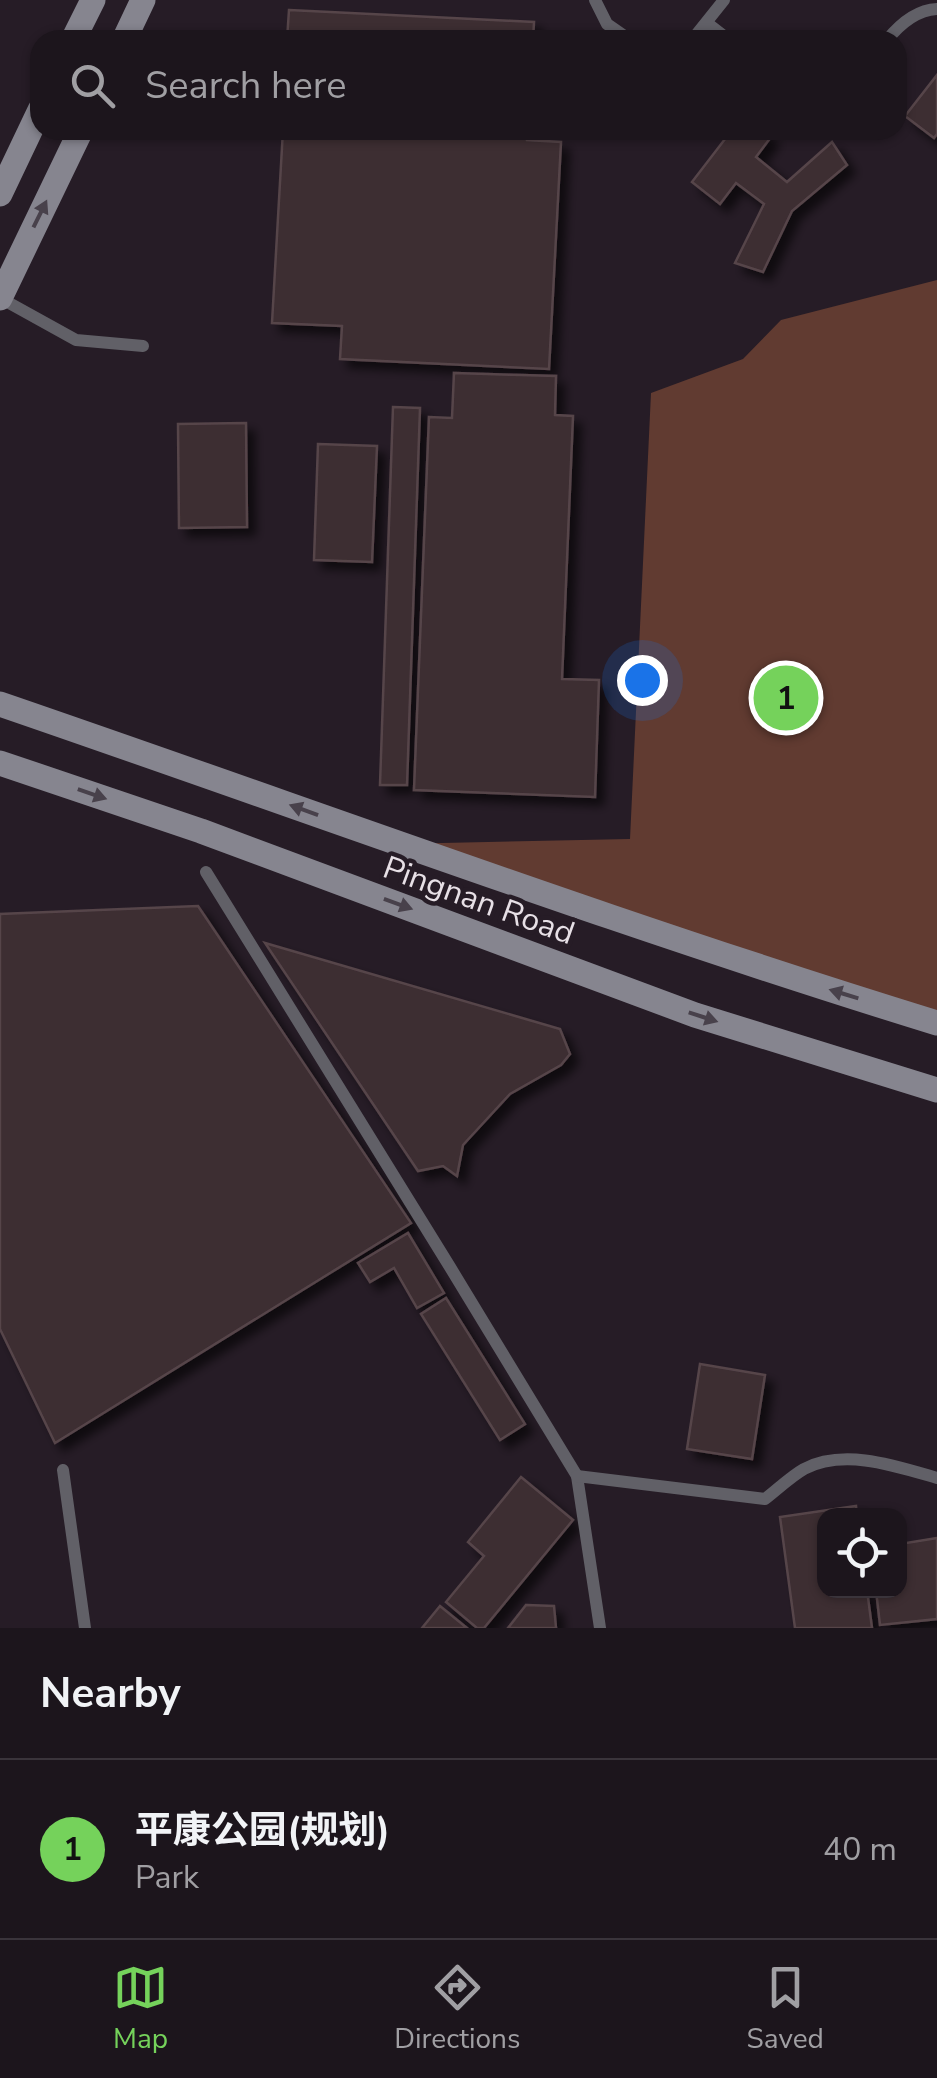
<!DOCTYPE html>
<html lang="en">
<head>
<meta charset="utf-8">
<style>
	body { margin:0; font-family:"Nunito Sans","Noto Sans SC",sans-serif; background:#292229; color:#f1f3f6 }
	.controls { position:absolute; right:30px; bottom:30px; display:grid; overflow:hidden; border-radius:20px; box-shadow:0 2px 8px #0004 }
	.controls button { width:90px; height:90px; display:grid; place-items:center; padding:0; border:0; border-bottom:2px solid #3a343b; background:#1c151c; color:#f1f3f6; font:50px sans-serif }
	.you { position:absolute; left:642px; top:680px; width:35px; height:35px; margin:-25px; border:8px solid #fff; border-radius:50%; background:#1a73e8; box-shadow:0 0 0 15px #1a73e833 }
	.badge { display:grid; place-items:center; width:65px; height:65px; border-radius:50%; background:#75d25b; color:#111; font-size:32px; font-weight:700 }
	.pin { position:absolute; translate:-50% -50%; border:5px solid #fff; box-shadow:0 2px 10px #0006 }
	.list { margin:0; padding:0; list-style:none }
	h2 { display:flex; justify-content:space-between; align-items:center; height:130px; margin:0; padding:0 40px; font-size:42px }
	h2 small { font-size:32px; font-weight:400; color:#a09fa3 }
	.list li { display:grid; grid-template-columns:65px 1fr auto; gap:30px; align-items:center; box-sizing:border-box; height:180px; padding:0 40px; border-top:2px solid #3a343b }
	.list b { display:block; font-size:38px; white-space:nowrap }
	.list p { margin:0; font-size:32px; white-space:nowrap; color:#a09fa3 }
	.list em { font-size:32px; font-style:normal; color:#a09fa3 }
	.icon { flex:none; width:55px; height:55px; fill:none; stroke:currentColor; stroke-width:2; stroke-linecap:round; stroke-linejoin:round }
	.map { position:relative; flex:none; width:937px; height:1628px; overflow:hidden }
	.search { position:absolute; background:#1c151c; box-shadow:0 2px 8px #0004; left:30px; right:30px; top:30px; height:110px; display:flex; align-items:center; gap:25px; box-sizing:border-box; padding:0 35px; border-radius:30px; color:#a09fa3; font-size:38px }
	.sheet { height:310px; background:#1c151c }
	nav { display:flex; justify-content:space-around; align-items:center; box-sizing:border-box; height:140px; border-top:2px solid #3a343b; background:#1c151c; font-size:28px; color:#a09fa3 }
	nav a { display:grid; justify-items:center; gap:5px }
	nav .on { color:#75d25b }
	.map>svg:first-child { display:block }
	.green { fill:#613b31 }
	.building { fill:#3c2d31; stroke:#56454a; stroke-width:2.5; filter:url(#shadow) }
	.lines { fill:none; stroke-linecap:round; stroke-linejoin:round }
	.lane { stroke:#616067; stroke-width:12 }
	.secondary { stroke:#86858f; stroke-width:25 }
	.oneway { fill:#48414b }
	.labels { text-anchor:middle; stroke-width:9; stroke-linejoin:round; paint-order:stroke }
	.street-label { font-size:32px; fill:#e7e0e6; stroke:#261c26 }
</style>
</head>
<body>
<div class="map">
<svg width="937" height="1628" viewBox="0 0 937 1628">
	<defs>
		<filter id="shadow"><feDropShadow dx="8" dy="8" stdDeviation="5" flood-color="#0009"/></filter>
	</defs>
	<rect width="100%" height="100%" fill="#261c26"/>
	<!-- green -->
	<path class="green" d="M937,280V1023L397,844L630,839L651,393L743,359L781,320Z"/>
	<!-- building -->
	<g class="building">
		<path d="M289,10L534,22L533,40H287Z"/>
		<path d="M937,75V134L934,138L905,116Z"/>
		<path d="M283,130H528L527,140L561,142L549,369L340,359L342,326L272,323Z"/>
		<path d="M732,130H761L771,137L756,157L787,182L832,142L847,165L792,211L763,272L735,263L764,204L736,183L720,204L692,182Z"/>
		<path d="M454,373L556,376L555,415L573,416L562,679L599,680L595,797L414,790L429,417L452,418Z"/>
		<path d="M393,407L420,408L407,785H380Z"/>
		<path d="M246,423L247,527L179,528L178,424Z"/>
		<path d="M318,444L377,446L372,562L314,560Z"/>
		<path d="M198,906L411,1223L55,1443L0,1329V914Z"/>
		<path d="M265,943L560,1029L570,1054L561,1065L510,1094L463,1145L457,1176L443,1166L418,1171Z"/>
		<path d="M408,1233L444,1293L417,1308L394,1268L370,1282L358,1263Z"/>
		<path d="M446,1298L525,1424L500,1440L421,1314Z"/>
		<path d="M700,1364L765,1375L752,1459L687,1449Z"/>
		<path d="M521,1477L573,1520L484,1628H477L446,1602L484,1556L468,1542Z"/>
		<path d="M856,1506L857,1516H824V1590H867L872,1628H795L780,1517Z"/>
		<path d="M937,1538V1619L880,1625L876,1590H900V1544Z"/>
		<path d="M526,1605L554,1606L556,1628H508Z"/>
		<path d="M440,1606L467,1628H422Z"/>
	</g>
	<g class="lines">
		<!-- lane -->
		<g class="lane">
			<path d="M595,0L607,24L630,40"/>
			<path d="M707,23L729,40"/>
			<path d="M692,40L724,0"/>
			<path d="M887,40C900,24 916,10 937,9"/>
			<path d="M0,298L76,340L143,346"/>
			<path d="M206,872L450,1267L577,1476L600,1628"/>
			<path d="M63,1470L85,1628"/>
			<path d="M577,1476L765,1499C777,1490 790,1477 804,1469C844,1448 896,1466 937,1478"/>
		</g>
		<!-- secondary -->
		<g class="secondary">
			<path d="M73,40L93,0"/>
			<path d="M124,40L143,0"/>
			<path d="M0,194L40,110"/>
			<path d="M0,298L81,130"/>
			<path d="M0,704C312,811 621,926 937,1023"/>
			<path d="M0,763L201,831L695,1015L937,1090"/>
		</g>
	</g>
	<!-- one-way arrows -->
	<defs><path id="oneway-solid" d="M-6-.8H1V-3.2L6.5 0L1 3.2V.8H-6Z" transform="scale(2.5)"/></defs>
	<g class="oneway">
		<use href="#oneway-solid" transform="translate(40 214) rotate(-64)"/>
		<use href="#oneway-solid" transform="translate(92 794) rotate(19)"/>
		<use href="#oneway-solid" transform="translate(304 810) rotate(-160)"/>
		<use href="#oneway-solid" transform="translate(398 904) rotate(20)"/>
		<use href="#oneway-solid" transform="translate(844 994) rotate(-163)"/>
		<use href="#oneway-solid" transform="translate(703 1017) rotate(18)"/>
	</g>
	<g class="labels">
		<!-- street labels -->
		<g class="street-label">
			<text transform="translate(479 900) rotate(20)" y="11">Pingnan Road</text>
		</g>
	</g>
</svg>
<div class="controls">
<button><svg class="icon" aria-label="locate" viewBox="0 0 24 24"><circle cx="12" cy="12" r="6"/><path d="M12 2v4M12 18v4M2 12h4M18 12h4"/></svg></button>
</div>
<div class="you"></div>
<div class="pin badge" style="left:786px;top:698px">1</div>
<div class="search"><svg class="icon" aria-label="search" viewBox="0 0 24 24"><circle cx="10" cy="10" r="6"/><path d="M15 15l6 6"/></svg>Search here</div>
</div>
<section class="sheet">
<h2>Nearby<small></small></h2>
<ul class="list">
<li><span class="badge">1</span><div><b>平康公园(规划)</b><p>Park</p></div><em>40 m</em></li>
</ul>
</section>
<nav>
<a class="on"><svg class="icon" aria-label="map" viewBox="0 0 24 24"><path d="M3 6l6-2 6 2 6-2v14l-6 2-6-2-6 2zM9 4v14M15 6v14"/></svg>Map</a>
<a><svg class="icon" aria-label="directions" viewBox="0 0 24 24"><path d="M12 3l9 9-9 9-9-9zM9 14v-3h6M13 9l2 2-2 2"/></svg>Directions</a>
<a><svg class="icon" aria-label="saved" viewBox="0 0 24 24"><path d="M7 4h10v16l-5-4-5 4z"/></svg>Saved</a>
</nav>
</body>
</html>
